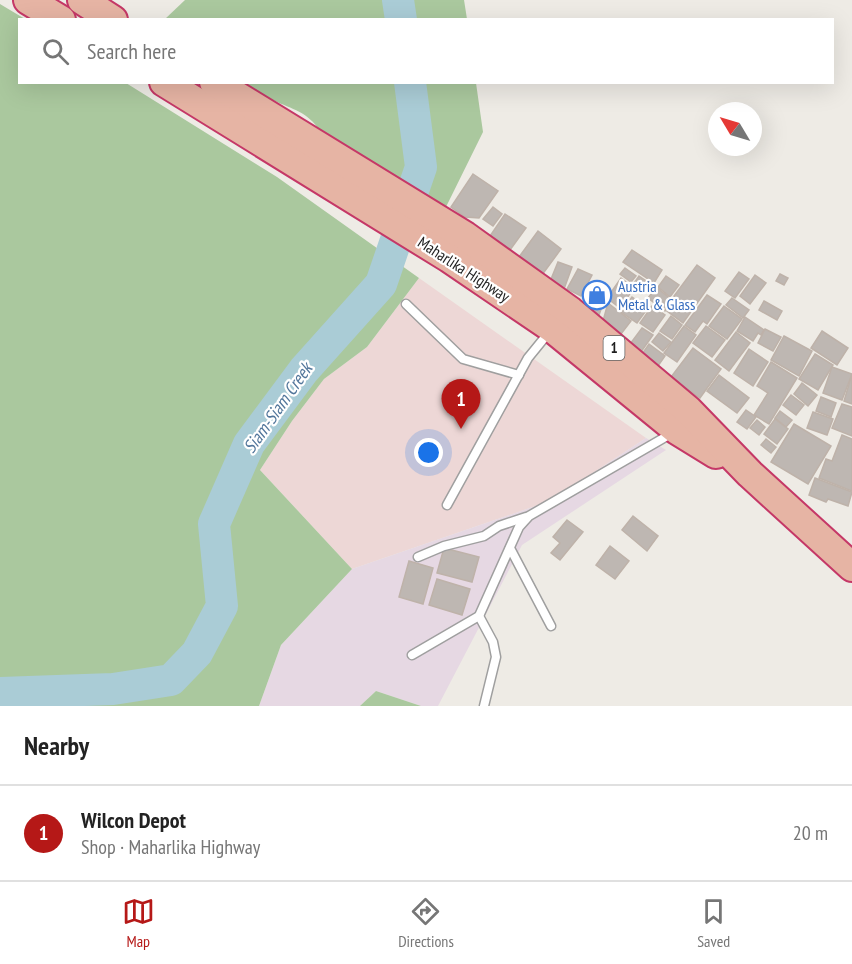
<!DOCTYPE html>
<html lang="en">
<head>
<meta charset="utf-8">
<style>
	body { margin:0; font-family:"PT Sans Narrow",sans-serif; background:#f2f2f2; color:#222 }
	.compass { position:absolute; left:708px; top:102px; width:54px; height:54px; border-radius:50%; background:#fff; box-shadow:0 6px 24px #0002; rotate:308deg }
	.you { position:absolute; left:429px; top:453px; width:21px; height:21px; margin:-15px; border:4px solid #fff; border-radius:50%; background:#1a73e8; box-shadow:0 0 0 9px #1a73e833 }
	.badge { display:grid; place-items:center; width:39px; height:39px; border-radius:50%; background:#b51817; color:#fff; font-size:20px; font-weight:700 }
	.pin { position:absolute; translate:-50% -50px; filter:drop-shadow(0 2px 3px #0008) }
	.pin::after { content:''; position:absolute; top:32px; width:21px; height:18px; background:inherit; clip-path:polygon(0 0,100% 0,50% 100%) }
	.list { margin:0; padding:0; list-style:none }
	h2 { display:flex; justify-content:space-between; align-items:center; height:78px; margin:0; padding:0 24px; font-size:26px }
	h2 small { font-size:20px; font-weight:400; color:#767676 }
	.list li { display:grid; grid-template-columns:39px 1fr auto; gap:18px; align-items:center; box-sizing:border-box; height:96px; padding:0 24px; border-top:2px solid #e0e0e0 }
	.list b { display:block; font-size:22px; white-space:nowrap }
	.list p { margin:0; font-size:20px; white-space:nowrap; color:#767676 }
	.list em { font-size:20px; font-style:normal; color:#767676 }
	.icon { flex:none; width:33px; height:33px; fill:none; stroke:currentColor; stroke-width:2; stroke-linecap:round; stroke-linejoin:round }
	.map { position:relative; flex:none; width:852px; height:706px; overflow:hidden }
	.search { position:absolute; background:#fff; box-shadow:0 6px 24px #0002; left:18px; right:18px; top:18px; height:66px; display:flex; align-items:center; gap:15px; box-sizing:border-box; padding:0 21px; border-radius:0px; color:#767676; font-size:22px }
	.sheet { height:174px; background:#fff }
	nav { display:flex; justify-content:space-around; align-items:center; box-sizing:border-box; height:84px; border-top:2px solid #e0e0e0; background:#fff; font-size:16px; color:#767676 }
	nav a { display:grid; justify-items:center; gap:3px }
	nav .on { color:#b51817 }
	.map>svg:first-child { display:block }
	.commercial { fill:#edd7d6 }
	.industrial { fill:#e6d8e3 }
	.forest { fill:#aac89e }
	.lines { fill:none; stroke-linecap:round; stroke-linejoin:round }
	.river { stroke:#aaccd6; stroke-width:32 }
	.building { fill:#beb7b2; stroke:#beb2a9; stroke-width:1.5 }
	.service-casing { stroke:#9f9f9f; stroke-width:11 }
	.trunk-casing { stroke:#c53867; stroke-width:32 }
	.service { stroke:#fff; stroke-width:8 }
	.trunk { stroke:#e6b4a4; stroke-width:28 }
	.labels { text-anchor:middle; stroke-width:4.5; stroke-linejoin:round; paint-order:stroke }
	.shield { fill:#fff; stroke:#626262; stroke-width:1.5 }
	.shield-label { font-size:15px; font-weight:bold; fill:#1e1e1e }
	.street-label { font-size:16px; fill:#1e1e1e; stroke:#fff }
	.shop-label { font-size:16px; fill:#366cbe; stroke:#fff; text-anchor:start }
	.water-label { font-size:18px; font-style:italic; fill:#52769b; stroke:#fff }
</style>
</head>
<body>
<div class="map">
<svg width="852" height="706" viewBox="0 0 852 706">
	<rect width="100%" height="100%" fill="#eeebe5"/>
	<!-- commercial -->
	<path class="commercial" d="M419,278L646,438L550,501L352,569L260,470L292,421L324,379L367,347Z"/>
	<!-- industrial -->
	<path class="industrial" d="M646,438L666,450L522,545L438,706H421L376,691L360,706H259L281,645L352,569L550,501Z"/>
	<!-- forest -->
	<g class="forest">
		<path d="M185,0H464L467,19H165Z"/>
		<path d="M0,4L25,19L20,20V82L126,83L277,177L419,278L367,347L324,379L292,421L260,470L352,569L281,645L259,706H0Z"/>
		<path d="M244,83H476L483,132L445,209L320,131C307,111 293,110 273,100C263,95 254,88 244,83Z"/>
		<path d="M376,691L421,706H360Z"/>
	</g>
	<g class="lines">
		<!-- river -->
		<g class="river">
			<path d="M398,0L401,20"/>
			<path d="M0,693L113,689L171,680L197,653L222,606L214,524L249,444L304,370L381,284L421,167L410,82"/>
		</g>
	</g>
	<!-- building -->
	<g class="building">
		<path d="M473,174L498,191L479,218L465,217L451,207Z"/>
		<path d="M493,207L502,214L493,226L483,219Z"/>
		<path d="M505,214L526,228L510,250L490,236Z"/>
		<path d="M538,231L561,249L542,275L519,257Z"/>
		<path d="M632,250L662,270L654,283L623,262Z"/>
		<path d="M558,262L572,267L564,289L549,284Z"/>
		<path d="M697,265L715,278L683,323L667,311L677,298L674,296Z"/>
		<path d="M625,268L636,276L631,282L620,274Z"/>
		<path d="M578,269L592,275L581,296L567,289Z"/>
		<path d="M739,272L749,279L735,298L725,291Z"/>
		<path d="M780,274L788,278L784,285L776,281Z"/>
		<path d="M755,275L766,283L750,304L740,296Z"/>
		<path d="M639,276L652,285L647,293L634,283Z"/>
		<path d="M666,276L679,285L670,297L658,287Z"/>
		<path d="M621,278L634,288L620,308L607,298Z"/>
		<path d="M656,287L672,300L665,311L648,298Z"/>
		<path d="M707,295L721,304L707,324L703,321L695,332L685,325Z"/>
		<path d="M586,297L603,304L599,315L582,308Z"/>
		<path d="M632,297L648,308L637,323L621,312Z"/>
		<path d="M732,298L749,310L743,318L726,305Z"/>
		<path d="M764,301L782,311L777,320L759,310Z"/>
		<path d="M608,303L631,321L621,334L603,321Z"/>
		<path d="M652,306L665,315L653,332L640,323Z"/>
		<path d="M724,306L742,319L727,339L709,326Z"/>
		<path d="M671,316L682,325L672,339L660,331Z"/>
		<path d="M745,317L764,330L761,335L758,333L753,341L737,331Z"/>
		<path d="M684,326L696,335L677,362L664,353Z"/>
		<path d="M706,326L725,340L712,357L693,343Z"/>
		<path d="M642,328L653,335L641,352L630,344Z"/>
		<path d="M765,329L781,337L773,351L758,343Z"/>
		<path d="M822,331L848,348L837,365L811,348Z"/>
		<path d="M736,332L750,343L729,371L715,360Z"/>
		<path d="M659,333L671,342L663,351L652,342Z"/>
		<path d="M784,336L812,351L799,376L771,360Z"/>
		<path d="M649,344L665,356L658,366L642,354Z"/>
		<path d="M693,348L721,369L700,398L671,377Z"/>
		<path d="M749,349L768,362L753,386L734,373Z"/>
		<path d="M815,354L833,365L818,390L799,379Z"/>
		<path d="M771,362L797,378L769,424L754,415L768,393L757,386Z"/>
		<path d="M832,367L852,374L842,400L823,393Z"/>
		<path d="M852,374V404L844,401Z"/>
		<path d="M719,375L749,398L737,413L707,391Z"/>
		<path d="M802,383L817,395L808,406L794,394Z"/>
		<path d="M791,395L804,405L796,415L783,405Z"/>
		<path d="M821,397L836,403L831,417L816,411Z"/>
		<path d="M842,404L852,407V436L832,428Z"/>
		<path d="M746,410L756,417L747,429L737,422Z"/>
		<path d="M780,411L792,420L786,427L775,418Z"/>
		<path d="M813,412L833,419L827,435L807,428Z"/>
		<path d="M775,419L788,429L777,444L764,434Z"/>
		<path d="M757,420L765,427L759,435L750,428Z"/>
		<path d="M794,424L831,446L808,484L771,462Z"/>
		<path d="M842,435L852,439V491L819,478L826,459L832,461Z"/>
		<path d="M766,439L776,447L771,453L761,445Z"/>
		<path d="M815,478L852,492L848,506L828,499L826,502L809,495Z"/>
		<path d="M633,516L658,536L647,551L622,530Z"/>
		<path d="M567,520L583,532L560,560L551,553L560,543L553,537Z"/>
		<path d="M610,546L629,561L615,579L596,565Z"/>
		<path d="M444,548L479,557L472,582L437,573Z"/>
		<path d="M409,561L433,568L423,604L399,597Z"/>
		<path d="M437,579L470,589L462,615L429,605Z"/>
	</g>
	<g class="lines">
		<!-- service casing -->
		<g class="service-casing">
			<g id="service">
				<path d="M406,304L463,359L519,375"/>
				<path d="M447,505L528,358L550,331"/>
				<path d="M510,548L551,626"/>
				<path d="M418,557L444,546L484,536L499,526L526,517"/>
				<path d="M479,616L493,642L496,657L484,706"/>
				<path d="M412,655L479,616L519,527L529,516L674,432"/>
			</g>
		</g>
		<!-- trunk casing -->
		<g class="trunk-casing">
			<g id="trunk">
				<path d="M28,0L61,20"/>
				<path d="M82,0L113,20"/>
				<path d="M164,82L449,258L552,328L677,430L716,454"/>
				<path d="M214,82L465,236L570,311L688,410L750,474L852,567"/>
			</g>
		</g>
		<!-- service -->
		<use href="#service" class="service"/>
		<!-- trunk -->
		<use href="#trunk" class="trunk"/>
	</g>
	<!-- icons -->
	<defs>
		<g id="shop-ring" transform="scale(1.5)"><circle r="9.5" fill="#fff" stroke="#3f7fe0" stroke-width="1.5"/><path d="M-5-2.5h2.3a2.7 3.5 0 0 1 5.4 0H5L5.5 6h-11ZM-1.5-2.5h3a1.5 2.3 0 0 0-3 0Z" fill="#3f7fe0"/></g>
	</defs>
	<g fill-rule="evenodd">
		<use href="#shop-ring" x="597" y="295"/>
	</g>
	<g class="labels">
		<!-- shield labels -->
		<rect class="shield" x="603.5" y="336" width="21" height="24" rx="4.5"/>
		<g class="shield-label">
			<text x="614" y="353">1</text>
		</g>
		<!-- street labels -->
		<g class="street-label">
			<text transform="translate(464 269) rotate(33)" y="6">Maharlika Highway</text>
		</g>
		<!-- shop labels -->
		<g class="shop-label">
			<text x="618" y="292">Austria<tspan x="618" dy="18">Metal &amp; Glass</tspan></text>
		</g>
		<!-- water labels -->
		<g class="water-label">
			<text transform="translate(278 408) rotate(-55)" y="6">Siam-Siam Creek</text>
		</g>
	</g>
</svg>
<svg class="compass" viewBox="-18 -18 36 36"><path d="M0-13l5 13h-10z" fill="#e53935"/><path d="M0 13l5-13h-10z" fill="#767676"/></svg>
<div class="you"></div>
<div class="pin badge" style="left:461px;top:429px">1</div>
<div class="search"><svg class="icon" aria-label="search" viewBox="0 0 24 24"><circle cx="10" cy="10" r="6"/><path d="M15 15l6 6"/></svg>Search here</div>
</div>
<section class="sheet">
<h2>Nearby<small></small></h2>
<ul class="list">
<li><span class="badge">1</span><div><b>Wilcon Depot</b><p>Shop · Maharlika Highway</p></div><em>20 m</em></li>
</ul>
</section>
<nav>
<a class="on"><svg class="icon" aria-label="map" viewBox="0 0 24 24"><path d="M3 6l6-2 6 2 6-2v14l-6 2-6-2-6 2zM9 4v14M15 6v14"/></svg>Map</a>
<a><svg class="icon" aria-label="directions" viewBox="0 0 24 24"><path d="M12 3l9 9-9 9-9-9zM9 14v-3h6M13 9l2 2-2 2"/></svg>Directions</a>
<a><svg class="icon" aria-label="saved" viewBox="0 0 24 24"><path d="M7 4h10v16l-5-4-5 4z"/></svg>Saved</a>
</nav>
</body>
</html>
